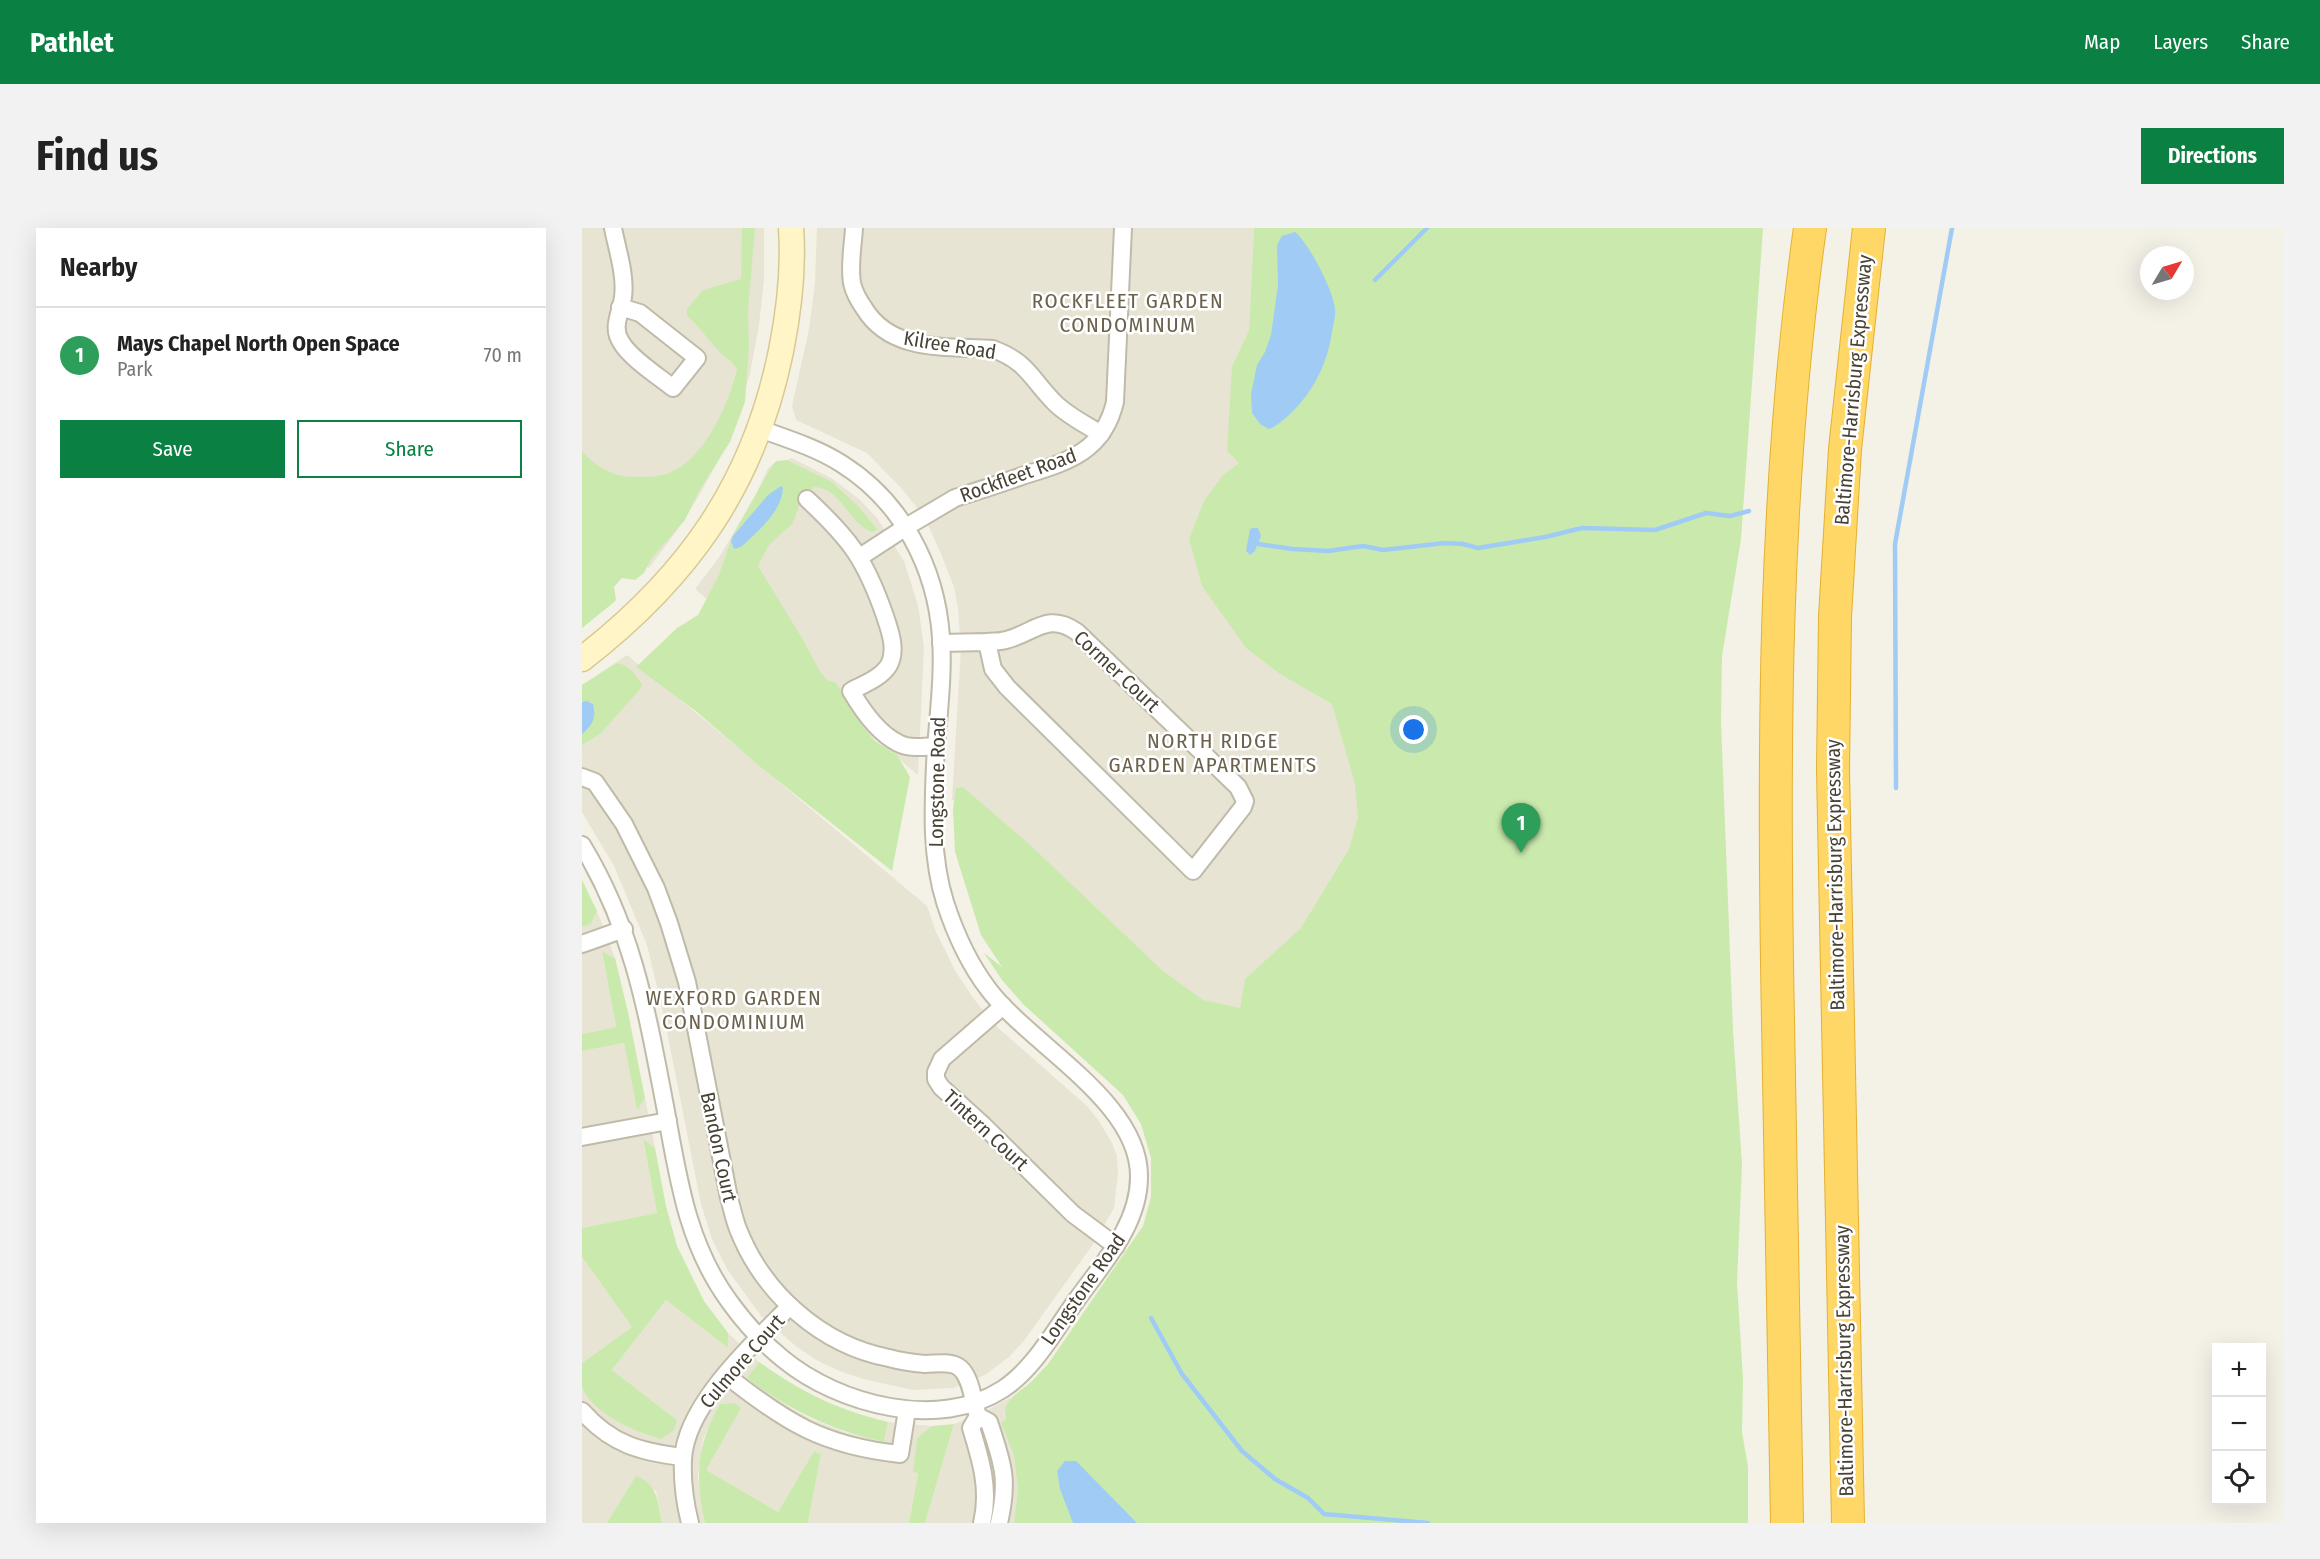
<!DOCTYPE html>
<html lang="en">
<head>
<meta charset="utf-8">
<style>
	body { margin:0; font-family:"Fira Sans Condensed",sans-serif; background:#f2f2f2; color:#222 }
	.controls { position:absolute; right:18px; bottom:18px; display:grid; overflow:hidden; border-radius:0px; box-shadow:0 6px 24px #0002 }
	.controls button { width:54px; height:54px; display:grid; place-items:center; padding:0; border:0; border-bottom:2px solid #e0e0e0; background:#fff; color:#222; font:30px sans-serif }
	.compass { position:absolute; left:1558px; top:18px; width:54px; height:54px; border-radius:50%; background:#fff; box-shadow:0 6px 24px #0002; rotate:52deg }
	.you { position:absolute; left:832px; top:502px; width:21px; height:21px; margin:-15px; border:4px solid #fff; border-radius:50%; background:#1a73e8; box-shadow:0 0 0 9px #1a73e833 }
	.badge { display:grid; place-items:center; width:39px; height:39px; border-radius:50%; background:#0b8043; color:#fff; font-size:20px; font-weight:700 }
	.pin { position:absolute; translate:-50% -50px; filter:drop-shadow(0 2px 3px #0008) }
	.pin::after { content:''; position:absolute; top:32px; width:21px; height:18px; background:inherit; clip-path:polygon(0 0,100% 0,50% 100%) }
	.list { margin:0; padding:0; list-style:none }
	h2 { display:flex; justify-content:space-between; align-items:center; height:78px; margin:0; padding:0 24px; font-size:26px }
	h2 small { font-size:20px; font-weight:400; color:#767676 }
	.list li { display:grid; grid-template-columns:39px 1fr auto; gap:18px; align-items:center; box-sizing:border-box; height:96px; padding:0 24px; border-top:2px solid #e0e0e0 }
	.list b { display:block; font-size:22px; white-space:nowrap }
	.list p { margin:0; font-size:20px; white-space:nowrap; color:#767676 }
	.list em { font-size:20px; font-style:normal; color:#767676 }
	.actions { display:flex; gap:12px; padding:18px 24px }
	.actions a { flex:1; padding:14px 0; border:2px solid #0b8043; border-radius:0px; text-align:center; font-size:21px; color:#0b8043 }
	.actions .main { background:#0b8043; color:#fff }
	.icon { flex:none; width:33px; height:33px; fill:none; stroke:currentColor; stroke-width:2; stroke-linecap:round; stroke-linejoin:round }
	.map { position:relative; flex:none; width:1702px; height:1295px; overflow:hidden; border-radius:0px }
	header { display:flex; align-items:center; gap:36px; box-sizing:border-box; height:84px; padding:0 30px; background:#0b8043; color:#fff }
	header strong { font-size:28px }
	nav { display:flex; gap:33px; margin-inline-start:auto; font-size:21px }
	.intro { display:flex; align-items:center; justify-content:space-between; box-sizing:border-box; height:144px; padding:0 36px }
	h1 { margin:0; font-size:42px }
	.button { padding:15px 27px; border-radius:0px; background:#0b8043; color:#fff; font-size:21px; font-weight:700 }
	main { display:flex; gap:36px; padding:0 36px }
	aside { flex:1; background:#fff; border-radius:0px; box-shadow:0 6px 24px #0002 }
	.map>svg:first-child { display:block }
	.residential { fill:#e8e4d4 }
	.green { fill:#caeaad; fill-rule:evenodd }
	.water { fill:#a0cbf4 }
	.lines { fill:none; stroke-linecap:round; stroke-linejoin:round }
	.stream { stroke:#a0cbf4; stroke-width:4.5 }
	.minor-casing { stroke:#c0baa9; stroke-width:20 }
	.secondary-casing { stroke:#d7c994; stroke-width:27 }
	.motorway-casing { stroke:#e5b030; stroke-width:34 }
	.minor { stroke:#fff; stroke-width:16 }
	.secondary { stroke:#fff5c6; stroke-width:24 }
	.motorway { stroke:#ffd767; stroke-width:32 }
	.labels { text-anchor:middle; stroke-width:5; stroke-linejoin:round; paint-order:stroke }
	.street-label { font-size:20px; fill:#484235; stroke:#fff }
	.neighbourhood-label { font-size:21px; letter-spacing:1.5px; fill:#6b614c; stroke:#fff }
</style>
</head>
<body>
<header>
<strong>Pathlet</strong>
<nav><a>Map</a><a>Layers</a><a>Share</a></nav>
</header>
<div class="intro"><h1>Find us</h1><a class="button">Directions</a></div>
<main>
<aside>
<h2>Nearby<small></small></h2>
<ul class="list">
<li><span class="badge" style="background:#2e9e5b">1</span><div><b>Mays Chapel North Open Space</b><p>Park</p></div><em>70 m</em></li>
</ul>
<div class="actions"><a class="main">Save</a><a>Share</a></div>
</aside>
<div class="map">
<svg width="1702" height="1295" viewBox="0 0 1702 1295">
	<rect width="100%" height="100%" fill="#f4f1e7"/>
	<!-- residential -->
	<g class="residential">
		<path d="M0,0H182V51L177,97L168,145L155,188L136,233L115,271L96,301L67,340L0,284Z"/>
		<path d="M235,0H672L667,102L650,138L683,258L907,499L686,803L616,783L370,571L379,420L376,381L372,359L359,326L347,299L333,277L319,260L285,225L214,192L210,178L227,101L233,55Z"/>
		<path d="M210,230L251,251L278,272L295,290L322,333L336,377L342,419L336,547L113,361L138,328L174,266L186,240Z"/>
		<path d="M45,427L345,678L354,704L374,744L391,770L413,797L505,878L517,893L529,913L535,928L536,945L532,980L512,1015L441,1114L427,1129L403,1147L371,1160L331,1162L285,1152L260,1144L236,1133L215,1119L179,1088L145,1041L130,1011L119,976L81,784L65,717L32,638L0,584V458Z"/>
		<path d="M15,683L33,730L20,725L34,799L0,806V699L9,696Z"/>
		<path d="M42,815L55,881L63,870L73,920L61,912L75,985L0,1000V823Z"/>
		<path d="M0,1029L50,1099L0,1135Z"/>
		<path d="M84,1072L146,1120V1105L177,1134L165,1150L212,1182L229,1191L265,1205L302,1214L306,1194L350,1198L335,1210L332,1244H336L327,1295H226L239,1226L232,1223L196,1284L123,1242L158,1180L153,1175L138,1176L121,1211L116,1249L123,1295H80L74,1263L52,1254L25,1295H0V1158L10,1172L40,1196L65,1207L95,1192L30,1142Z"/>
		<path d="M429,1169L422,1185L433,1218L444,1295H343L372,1196L402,1184Z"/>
	</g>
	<!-- green -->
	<g class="green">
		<path d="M160,0H173L166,83L167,119L163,174L148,214L117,263L103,292L69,331L62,345L53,352L40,350L32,359L34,372L31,375L0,400V223C14,239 31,249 52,249C64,249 79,249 89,244C124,229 147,175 155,141C151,133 143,130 138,124C126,112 118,99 105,88V81L121,62L159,51Z"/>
		<path d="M672,0H1181L1159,311L1140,428L1139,493L1151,802L1160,936L1155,1054L1161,1151L1160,1204L1166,1239V1295H432L436,1261L432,1227L419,1195L424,1191C418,1173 438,1164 449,1154C455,1148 460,1142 466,1136L561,998L569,969V930L559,896L541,867L441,776L420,752L402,725L420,739L399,707L373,624L371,581L374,560L381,559L446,615L581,743L621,772L658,780L663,751L719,700L767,621L776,589L773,556L750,476L698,446L664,420L620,358L607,311L622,273L641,247L657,235L645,223L650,138L667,102Z"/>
		<path d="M205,232L250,254L276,278L295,301L292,304C267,299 261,260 232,259L219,272L211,295L187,317L176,338L220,410L239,445L245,452L254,455L281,499L293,513L315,527L328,549L310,643L176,537L115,484L54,439L95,400L116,387L137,347L150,309L191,236L195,233ZM201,265L191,286L155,321Z"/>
		<path d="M34,435C48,437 52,445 60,456L59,460L19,505L0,517V506L7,500L13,482L9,474H0V457Z"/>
		<path d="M0,652L15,683L9,696L0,699Z"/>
		<path d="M20,724L33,730L46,784L63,870L55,882L42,815L0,823V806L34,799Z"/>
		<path d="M61,911L73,920L84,978L95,1018L122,1073L146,1105V1120L84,1072L30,1142L95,1192L92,1202L79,1211C53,1204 11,1186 0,1159C0,1152 0,1142 0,1135L50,1099L0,1029V1000L75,985Z"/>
		<path d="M177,1134C221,1165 253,1181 306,1194L302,1214C251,1203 206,1182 165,1150Z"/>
		<path d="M153,1175L159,1180L124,1242L196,1284L232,1223L239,1226L226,1295H123C113,1249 114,1218 138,1176Z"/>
		<path d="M372,1196L343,1295H327L336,1245L331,1244L335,1210L350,1198Z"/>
		<path d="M54,1248C76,1255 76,1276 80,1295H25Z"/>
	</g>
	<!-- water -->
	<g class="water">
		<path d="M713,4C727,15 752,64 753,81C754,88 751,97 750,104C745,137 731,165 706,188C700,193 695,198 687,201L678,196L670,185L669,166L675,137L683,124L689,107L696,57L695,17L700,8Z"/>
		<path d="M199,258L201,260C200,284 175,304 159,319L152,321L149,313L151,308L186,267Z"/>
		<path d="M671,300H676L679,308L673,323L668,327L664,323L668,301Z"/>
		<path d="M5,473L11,476C15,489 10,498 0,506V474Z"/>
		<path d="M483,1233H494L555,1295H491L478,1261L475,1243Z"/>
	</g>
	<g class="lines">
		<!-- stream -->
		<g class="stream">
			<path d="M793,52L845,0"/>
			<path d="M676,316L711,321L746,323L781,318L801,322L863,315L881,316L896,320L963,309L1000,300L1073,302L1124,285L1148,288L1167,283"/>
			<path d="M1314,560L1313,316L1370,0"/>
			<path d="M569,1090L600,1146L660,1223L693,1251L726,1270L742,1286L846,1295"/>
		</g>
		<!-- minor casing -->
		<g class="minor-casing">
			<g id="minor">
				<path d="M31,0C35,21 44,47 41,69C39,85 29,99 39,114C48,130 76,148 91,160L115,130L58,85L38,79"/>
				<path d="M272,0C271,18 267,37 270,55C272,64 277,73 282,80C309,125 365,118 411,121C446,134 449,151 473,175C486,188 503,196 519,206"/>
				<path d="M225,271C269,312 283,331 303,388C308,403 315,422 307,437C299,450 282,456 269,463C280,482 296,505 316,515C327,521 342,519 354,518"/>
				<path d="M278,329L324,299L373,270C395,263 418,256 440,248C484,234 521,225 533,174L541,0"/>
				<path d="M359,415L405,414L411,441L425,459L611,643L661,579L663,573L656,559L495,404C466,383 452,405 424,412C418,414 411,413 405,414"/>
				<path d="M0,549L13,554L42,596L74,660L87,695L105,754L147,970C150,980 152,991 156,1001C181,1065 239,1117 307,1130C318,1133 331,1135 343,1136C353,1136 366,1133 375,1138C389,1145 391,1174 396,1188L407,1194C421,1236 427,1251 417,1295"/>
				<path d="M0,617C51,701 65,784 83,878C96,948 104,1014 147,1073C162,1094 180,1114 201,1131C257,1177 357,1203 421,1161C453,1140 474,1100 496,1070C522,1034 557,996 557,949C558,874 450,818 407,762C387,736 373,705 363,674C349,629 351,583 353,537C355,495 362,451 359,409C354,339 320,274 260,236C235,220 206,211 178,201"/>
				<path d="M0,716L42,701"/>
				<path d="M421,778L360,831L354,844V851L359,859L401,897L491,986L534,1018"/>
				<path d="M0,909L86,893"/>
				<path d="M144,1147C203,1194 241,1218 318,1226L325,1182"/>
				<path d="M0,1183C29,1216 58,1224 101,1229"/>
				<path d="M396,1188L389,1200C399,1232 408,1262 400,1295"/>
				<path d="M108,1295C103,1275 100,1252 101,1231C104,1176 172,1115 208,1078"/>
			</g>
		</g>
		<!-- secondary casing -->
		<g class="secondary-casing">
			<path id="secondary" d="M0,431C106,349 172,256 199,123C207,83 212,41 209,0"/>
		</g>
		<!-- motorway casing -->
		<g class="motorway-casing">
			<g id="motorway">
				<path d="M1205,1295C1202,1128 1199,961 1196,793C1191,528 1191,263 1228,0"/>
				<path d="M1266,1295L1251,542L1253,389L1263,221L1287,0"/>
			</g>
		</g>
		<!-- minor -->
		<use href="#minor" class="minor"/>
		<!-- secondary -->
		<use href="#secondary" class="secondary"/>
		<!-- motorway -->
		<use href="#motorway" class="motorway"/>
	</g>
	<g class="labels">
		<!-- street labels -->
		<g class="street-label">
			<text transform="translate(368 117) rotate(9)" y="7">Kilree Road</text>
			<text transform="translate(1271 162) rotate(-85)" y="7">Baltimore-Harrisburg Expressway</text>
			<text transform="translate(436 247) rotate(-20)" y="7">Rockfleet Road</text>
			<text transform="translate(535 443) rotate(43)" y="7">Cormer Court</text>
			<text transform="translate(355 554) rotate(-89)" y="7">Longstone Road</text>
			<text transform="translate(1253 647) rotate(-91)" y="7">Baltimore-Harrisburg Expressway</text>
			<text transform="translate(404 902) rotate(43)" y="7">Tintern Court</text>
			<text transform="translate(137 919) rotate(78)" y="7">Bandon Court</text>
			<text transform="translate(501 1061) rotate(-55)" y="7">Longstone Road</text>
			<text transform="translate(160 1133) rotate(-49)" y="7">Culmore Court</text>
			<text transform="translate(1262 1133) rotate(-91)" y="7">Baltimore-Harrisburg Expressway</text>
		</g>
		<!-- neighbourhood labels -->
		<g class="neighbourhood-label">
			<text x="546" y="80">ROCKFLEET GARDEN<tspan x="546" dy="24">CONDOMINUM</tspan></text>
			<text x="631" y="520">NORTH RIDGE<tspan x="631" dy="24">GARDEN APARTMENTS</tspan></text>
			<text x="152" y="777">WEXFORD GARDEN<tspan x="152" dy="24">CONDOMINIUM</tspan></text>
		</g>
	</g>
</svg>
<div class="controls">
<button>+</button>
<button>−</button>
<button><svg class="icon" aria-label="locate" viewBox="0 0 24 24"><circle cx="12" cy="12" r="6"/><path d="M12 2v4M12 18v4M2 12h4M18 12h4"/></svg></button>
</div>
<svg class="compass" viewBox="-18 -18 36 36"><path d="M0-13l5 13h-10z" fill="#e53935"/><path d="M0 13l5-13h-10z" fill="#767676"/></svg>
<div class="you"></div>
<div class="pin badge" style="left:939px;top:625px;background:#2e9e5b">1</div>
</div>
</main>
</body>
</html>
